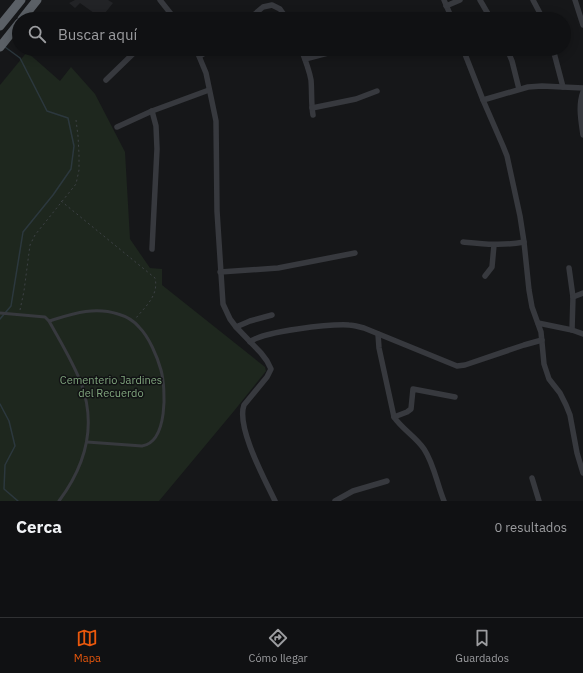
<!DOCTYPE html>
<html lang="es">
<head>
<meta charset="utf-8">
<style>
	body { margin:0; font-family:"IBM Plex Sans",sans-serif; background:#191a1c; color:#f1f3f6 }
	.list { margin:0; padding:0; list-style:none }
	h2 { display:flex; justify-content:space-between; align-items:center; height:52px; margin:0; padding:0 16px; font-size:17px }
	h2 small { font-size:13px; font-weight:400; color:#9c9da0 }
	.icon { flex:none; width:22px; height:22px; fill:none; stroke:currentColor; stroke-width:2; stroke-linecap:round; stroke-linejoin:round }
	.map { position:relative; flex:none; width:583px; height:501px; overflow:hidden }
	.search { position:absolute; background:#101113; box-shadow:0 2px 10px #0003; left:12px; right:12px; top:12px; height:44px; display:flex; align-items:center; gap:10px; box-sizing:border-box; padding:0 14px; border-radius:22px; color:#9c9da0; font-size:15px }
	.sheet { height:116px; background:#101113 }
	nav { display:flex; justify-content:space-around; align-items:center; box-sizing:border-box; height:56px; border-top:1px solid #303133; background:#101113; font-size:11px; color:#9c9da0 }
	nav a { display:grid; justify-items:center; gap:2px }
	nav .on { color:#ea580c }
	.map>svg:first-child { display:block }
	.built { fill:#222326 }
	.green { fill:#1e271e }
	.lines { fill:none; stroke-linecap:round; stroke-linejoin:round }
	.stream { stroke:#2c383e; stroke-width:1.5 }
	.path { stroke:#3d4145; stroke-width:1; stroke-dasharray:2 3; stroke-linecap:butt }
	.service { stroke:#37393e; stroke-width:3 }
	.minor { stroke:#37393e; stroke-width:5.5 }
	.trunk { stroke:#5b6066; stroke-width:9 }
	.labels { text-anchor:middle; stroke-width:3; stroke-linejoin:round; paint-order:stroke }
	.park-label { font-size:11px; fill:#81a67e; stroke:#111214 }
</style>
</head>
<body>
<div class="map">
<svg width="583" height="501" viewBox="0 0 583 501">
	<rect width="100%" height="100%" fill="#161719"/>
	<!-- built -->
	<path class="built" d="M75,0H108L113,3L101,18L80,3L75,8L69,3Z"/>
	<!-- green -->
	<path class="green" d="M27,52L60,81L71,67L95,94L125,152L130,239L150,268L162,269V285L265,367L266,371L234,411L159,501H0V85Z"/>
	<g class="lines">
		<!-- stream -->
		<g class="stream">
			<path d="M0,319L11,306L23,232L53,195L71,169L74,146L68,118L47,111L20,58L5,47"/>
			<path d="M0,404L9,421L15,446L5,465L4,489L18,501"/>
		</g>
		<!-- path -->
		<g class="path">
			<path d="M61,201L155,278C159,295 146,306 136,318"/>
			<path d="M20,310L24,291L30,245L35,235L76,184L79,170V154L78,136L76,120"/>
		</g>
		<!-- service -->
		<g class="service">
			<path d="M0,313L45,317L49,321C60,341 73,362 81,383C97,426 85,466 59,501"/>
			<path d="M49,321C72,314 94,306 118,314C125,316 134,321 139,327C149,337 157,356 161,370C166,389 168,442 142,446L87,442"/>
		</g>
		<!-- minor -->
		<g class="minor">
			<path d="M160,0L175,19"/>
			<path d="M444,0L452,19"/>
			<path d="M480,0L491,19"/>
			<path d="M533,0L543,19"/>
			<path d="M575,0L583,25"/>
			<path d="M446,6L460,0"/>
			<path d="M249,19L263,7L272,5L280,9L287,19"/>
			<path d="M440,19L451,15"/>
			<path d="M196,49L206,73L216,121L217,211L223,304L230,319L236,327L261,353L267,361L271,369L267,377L244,405C236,427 265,480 275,501"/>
			<path d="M301,49C305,59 309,69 311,80C312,91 311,104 313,115"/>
			<path d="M463,49L483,100L503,146L507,156L520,216L524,242L529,290L532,307L541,332L544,364L549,379L560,393L566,405L570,415L577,453L583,473"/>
			<path d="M507,49L512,61L519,89"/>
			<path d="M553,49L563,87"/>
			<path d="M200,56L211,49"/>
			<path d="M305,59L343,49"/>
			<path d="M106,80L138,49"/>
			<path d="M583,92C578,106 581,120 583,135"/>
			<path d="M483,100L528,87L542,86L583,88"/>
			<path d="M312,108L356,99L377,91"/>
			<path d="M117,127L152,111L209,90"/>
			<path d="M463,242C484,244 503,246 524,242"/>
			<path d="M152,249L157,149L156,126L152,111"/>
			<path d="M569,268L573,297L572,330"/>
			<path d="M220,272L278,268L355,253"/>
			<path d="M485,276L492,267L494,245"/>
			<path d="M573,297L583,293"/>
			<path d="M538,323L572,330L583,334"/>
			<path d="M236,327L250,321L272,315"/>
			<path d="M378,334L379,348L394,417C402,429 416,437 424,449C434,464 437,484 444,501"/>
			<path d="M250,342C263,331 331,324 349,325C354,325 359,327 364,328L457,366L465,365L524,345L542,340"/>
			<path d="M394,417L407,412L411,409L413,389L455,397"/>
			<path d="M532,478L539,501"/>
			<path d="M335,501L353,491L387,481"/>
		</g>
		<!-- trunk -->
		<g class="trunk">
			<path d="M22,19L37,0"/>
			<path d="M0,26L21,0"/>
			<path d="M0,47L19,23"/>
		</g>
	</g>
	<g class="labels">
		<!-- park labels -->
		<g class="park-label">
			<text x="111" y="384">Cementerio Jardines<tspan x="111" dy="13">del Recuerdo</tspan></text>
		</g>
	</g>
</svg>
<div class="search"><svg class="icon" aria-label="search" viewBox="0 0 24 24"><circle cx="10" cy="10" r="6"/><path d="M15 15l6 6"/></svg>Buscar aquí</div>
</div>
<section class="sheet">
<h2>Cerca<small>0 resultados</small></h2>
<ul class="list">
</ul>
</section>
<nav>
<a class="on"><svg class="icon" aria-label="map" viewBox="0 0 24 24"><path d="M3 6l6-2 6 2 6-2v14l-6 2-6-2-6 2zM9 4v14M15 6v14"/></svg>Mapa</a>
<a><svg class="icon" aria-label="directions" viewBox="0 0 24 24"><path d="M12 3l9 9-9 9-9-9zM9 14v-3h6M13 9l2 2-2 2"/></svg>Cómo llegar</a>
<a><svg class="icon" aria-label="saved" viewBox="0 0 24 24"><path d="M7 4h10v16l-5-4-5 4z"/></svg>Guardados</a>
</nav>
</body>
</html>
